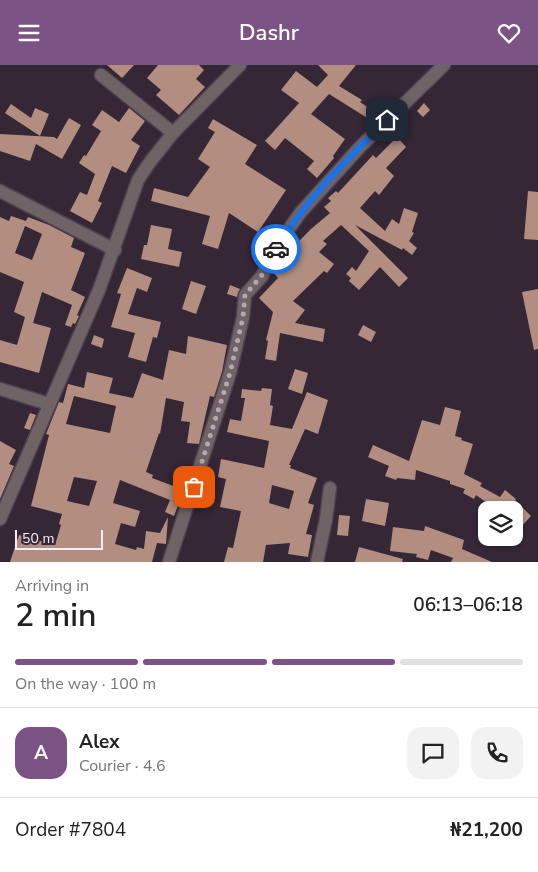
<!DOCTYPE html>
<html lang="en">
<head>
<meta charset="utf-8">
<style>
	:root { --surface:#fff; --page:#f2f2f2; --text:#222; --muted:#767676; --line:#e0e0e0; --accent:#7b5385 }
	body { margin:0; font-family:"Nunito Sans",sans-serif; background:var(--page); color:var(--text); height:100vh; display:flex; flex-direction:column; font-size:19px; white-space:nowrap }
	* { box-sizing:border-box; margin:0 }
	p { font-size:16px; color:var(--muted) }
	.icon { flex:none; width:28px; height:28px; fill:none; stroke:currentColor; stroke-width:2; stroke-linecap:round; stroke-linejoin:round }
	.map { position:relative; height:497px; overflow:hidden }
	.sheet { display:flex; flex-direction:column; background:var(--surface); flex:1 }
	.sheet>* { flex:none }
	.buttons { position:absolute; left:478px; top:436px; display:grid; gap:10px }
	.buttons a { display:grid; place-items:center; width:45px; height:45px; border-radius:10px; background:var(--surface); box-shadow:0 1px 4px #0004; font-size:25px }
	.scale { position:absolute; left:15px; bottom:12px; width:88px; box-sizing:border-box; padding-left:5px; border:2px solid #f7eef8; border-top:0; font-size:14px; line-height:18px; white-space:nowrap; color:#f7eef8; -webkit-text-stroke:4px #352736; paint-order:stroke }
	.pin { position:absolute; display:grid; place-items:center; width:42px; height:42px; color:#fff; margin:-21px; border-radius:10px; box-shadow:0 2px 8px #0006 }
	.courier { position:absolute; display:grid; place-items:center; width:50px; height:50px; margin:-25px; border:4px solid #1a73e8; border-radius:50%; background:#fff; color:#222; box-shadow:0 1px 6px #0007 }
	.overview em { font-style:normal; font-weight:600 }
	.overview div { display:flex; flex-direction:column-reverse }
	.overview { display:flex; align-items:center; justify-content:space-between; height:85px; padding:0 15px }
	h1 { font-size:32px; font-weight:600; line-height:38px }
	.bar { display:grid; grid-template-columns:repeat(4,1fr); gap:8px 5px; align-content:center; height:60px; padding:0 15px }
	.bar i { height:6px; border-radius:4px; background:var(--line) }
	.bar .on { background:var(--accent) }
	.bar p { grid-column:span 4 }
	.line { display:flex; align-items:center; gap:12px; padding:0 15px; border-top:1px solid var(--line) }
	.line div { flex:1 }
	.round { display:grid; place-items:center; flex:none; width:52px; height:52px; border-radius:15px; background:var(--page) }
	header { display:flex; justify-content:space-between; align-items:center; height:65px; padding:0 15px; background:var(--accent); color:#fff; font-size:22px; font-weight:600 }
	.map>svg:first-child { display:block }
</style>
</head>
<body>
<header><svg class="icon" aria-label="menu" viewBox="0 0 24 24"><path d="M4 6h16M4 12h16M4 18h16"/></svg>Dashr<svg class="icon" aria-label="heart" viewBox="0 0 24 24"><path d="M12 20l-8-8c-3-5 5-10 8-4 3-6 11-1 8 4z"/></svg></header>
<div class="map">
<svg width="538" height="497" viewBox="0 0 538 497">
	<rect width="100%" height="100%" fill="#352736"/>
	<g fill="#b28d80" fill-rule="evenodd">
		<path d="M 107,0 L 134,0 L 122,13 Z"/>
		<path d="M 158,0 L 199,0 L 204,5 L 196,14 L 205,22 L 179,50 L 156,30 L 161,25 L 147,13 Z"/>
		<path d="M 318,0 L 356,0 L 339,21 L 362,35 L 360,37 L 375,47 L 369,54 L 329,29 L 311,49 L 345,74 L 333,91 L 334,93 L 317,113 L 307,104 L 314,96 L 285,73 L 275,85 L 265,76 L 299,38 L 281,25 L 296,6 L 317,22 L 328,10 Z"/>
		<path d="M 424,38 L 430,45 L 423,52 L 417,46 Z"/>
		<path d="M 11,39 L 31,53 L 35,43 L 49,49 L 40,71 L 5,48 Z"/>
		<path d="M 129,43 L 145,56 L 131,75 L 140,81 L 126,108 L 112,101 L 98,136 L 102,138 L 92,158 L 70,146 L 80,127 L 87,130 L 95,109 L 79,98 L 84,90 L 86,91 L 101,66 L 92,60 L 102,45 L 119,57 Z"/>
		<path d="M 69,53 L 81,60 L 62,94 L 36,79 L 30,96 L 0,86 L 0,69 L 54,72 L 57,74 Z"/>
		<path d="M 213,54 L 257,80 L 245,99 L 286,125 L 258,167 L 229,148 L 218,184 L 202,179 L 210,151 L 151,136 L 154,123 L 188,132 L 210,102 L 198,94 L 215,67 L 208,63 Z"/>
		<path d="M 397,72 L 406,82 L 386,103 L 394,111 L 379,130 L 375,126 L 360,143 L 385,166 L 392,154 L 399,159 L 404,143 L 418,148 L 412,167 L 414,168 L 409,176 L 417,183 L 412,190 L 403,183 L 402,185 L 355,160 L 408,213 L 399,222 L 380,202 L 359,225 L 349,216 L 351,213 L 346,209 L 352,202 L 356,206 L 369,186 L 341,160 L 323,176 L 327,179 L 319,187 L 334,199 L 327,208 L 324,206 L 293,236 L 305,245 L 295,258 L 325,264 L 323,277 L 280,268 L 276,296 L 265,294 L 268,276 L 266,275 L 273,247 L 259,233 L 278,213 L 273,207 L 279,194 L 284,199 L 299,183 L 296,179 L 311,164 L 330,148 L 324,142 L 331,136 L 328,133 L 336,126 L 338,128 L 373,90 L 376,93 Z"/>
		<path d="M 528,126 L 538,127 L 538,175 L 524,174 Z"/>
		<path d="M 11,151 L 26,156 L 28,152 L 49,160 L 74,173 L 71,182 L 85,188 L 71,225 L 85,232 L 77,250 L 79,251 L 75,259 L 73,258 L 71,262 L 65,260 L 72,240 L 42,227 L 33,258 L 51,263 L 39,308 L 0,297 L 0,275 L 17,280 L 25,252 L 14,247 L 24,217 L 0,207 L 0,152 L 9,156 ZM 25,161 L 42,169 L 32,195 L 15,188 Z"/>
		<path d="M 151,160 L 172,164 L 168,184 L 182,187 L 179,202 L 141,194 L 144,180 L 147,180 Z"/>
		<path d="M 127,203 L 152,213 L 147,227 L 137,223 L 128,249 L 161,257 L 157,273 L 153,272 L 146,297 L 128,292 L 135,268 L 111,262 L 121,229 L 117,228 Z"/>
		<path d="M 191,216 L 206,221 L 196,249 L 182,244 Z"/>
		<path d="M 230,220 L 240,224 L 237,232 L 227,229 Z"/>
		<path d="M 538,224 L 538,284 L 534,285 L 522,227 Z"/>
		<path d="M 363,260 L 376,267 L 371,277 L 358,270 Z"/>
		<path d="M 94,270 L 104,274 L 102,283 L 91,279 Z"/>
		<path d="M 188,271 L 227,280 L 222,307 L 214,332 L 210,331 L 199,379 L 187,378 L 190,357 L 181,356 L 184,337 L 166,333 L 160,369 L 159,368 L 146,407 L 153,410 L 152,413 L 184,425 L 174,451 L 165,447 L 170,435 L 120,415 L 113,438 L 140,446 L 135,462 L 121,458 L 115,479 L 136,485 L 137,482 L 144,484 L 146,466 L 160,468 L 168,452 L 166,479 L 157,478 L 152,497 L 10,497 L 19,470 L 55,480 L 61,460 L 59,459 L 62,449 L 31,441 L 49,370 L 46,369 L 59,337 L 63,338 L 68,319 L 84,323 L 87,307 L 113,313 L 109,328 L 133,333 L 142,308 L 163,315 L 169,285 L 186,289 ZM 74,331 L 116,341 L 110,368 L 66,359 ZM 74,412 L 97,416 L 89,441 L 67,436 Z"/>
		<path d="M 295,304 L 308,308 L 302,329 L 288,324 Z"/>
		<path d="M 262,323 L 272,324 L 270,340 L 273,341 L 270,360 L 292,364 L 307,327 L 328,335 L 318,369 L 305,364 L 289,400 L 291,400 L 290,403 L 317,413 L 308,438 L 314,440 L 306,469 L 312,470 L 308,492 L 288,489 L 290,478 L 266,480 L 263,497 L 224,497 L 228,482 L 233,483 L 241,446 L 220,442 L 226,414 L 218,412 L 221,394 L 264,403 L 269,376 L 227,367 L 230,354 L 241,356 L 245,333 L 241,333 L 242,324 L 261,326 ZM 272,420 L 294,426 L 289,444 L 269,438 Z"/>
		<path d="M 445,342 L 461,346 L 455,371 L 462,373 L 461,375 L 473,379 L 464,409 L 482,418 L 480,421 L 500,432 L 505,425 L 516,434 L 515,435 L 531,451 L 520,463 L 514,457 L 514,445 L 497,445 L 476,430 L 474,434 L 463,428 L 465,424 L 450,419 L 450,416 L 416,405 L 415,415 L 397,413 L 396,415 L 385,411 L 389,401 L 368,392 L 373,380 L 409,396 L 422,355 L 440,360 Z"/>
		<path d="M 30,348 L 36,350 L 30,365 L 24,363 Z"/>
		<path d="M 0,376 L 16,385 L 9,399 L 14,401 L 0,434 Z"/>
		<path d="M 366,434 L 389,438 L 385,461 L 362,456 Z"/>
		<path d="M 339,450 L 350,451 L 348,471 L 337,470 Z"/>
		<path d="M 425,461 L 464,475 L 462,484 L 492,497 L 451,497 L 453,493 L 431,485 L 428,495 L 416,492 L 417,489 L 390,486 L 393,462 L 424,466 Z"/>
		<path d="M 359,482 L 403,494 L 402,497 L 355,497 Z"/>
	</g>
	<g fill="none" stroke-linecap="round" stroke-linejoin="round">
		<defs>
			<g id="minor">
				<path d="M 101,10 L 173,68"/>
				<path d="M 0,126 L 115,185"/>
				<path d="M 0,324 L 49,339"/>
				<path d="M 0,454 L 99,225 L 138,115 L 150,97 L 173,68 L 240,0"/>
				<path d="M 169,497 L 230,308 L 243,252 L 245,230 L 262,211 L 276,182 L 301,147 L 359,83 L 444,0"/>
				<path d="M 317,497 L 326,454 L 330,423"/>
			</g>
		</defs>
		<use href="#minor" stroke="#504351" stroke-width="15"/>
		<use href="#minor" stroke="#6f6366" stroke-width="12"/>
	</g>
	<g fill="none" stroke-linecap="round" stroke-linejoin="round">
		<path stroke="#b3a8b4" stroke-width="5" stroke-dasharray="0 9" d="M 194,422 L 230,308 L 243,252 L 245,230 L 262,210 L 276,184"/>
		<path stroke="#1a73e8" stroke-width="6" d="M 276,184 C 305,136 347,94 387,55"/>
	</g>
</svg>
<div class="buttons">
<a><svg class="icon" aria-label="layers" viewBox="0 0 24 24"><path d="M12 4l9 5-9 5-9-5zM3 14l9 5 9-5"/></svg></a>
</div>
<div class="scale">50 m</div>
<div class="pin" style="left:194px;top:422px;background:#ea580c"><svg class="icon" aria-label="bag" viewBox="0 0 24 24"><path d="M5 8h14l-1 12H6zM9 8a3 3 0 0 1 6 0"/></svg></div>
<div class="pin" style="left:387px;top:55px;background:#1f2937"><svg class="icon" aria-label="home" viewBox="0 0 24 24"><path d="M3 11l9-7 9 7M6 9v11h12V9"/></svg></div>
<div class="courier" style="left:276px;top:184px"><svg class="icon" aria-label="car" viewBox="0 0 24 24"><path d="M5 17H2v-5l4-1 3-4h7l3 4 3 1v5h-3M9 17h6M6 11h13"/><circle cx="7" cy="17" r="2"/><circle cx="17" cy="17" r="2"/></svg></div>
</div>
<section class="sheet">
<div class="overview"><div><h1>2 min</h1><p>Arriving in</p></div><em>06:13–06:18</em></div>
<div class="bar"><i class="on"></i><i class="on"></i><i class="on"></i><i></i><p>On the way · 100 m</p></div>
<div class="line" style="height:90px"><b class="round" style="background:var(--accent);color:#fff">A</b><div><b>Alex</b><p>Courier · 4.6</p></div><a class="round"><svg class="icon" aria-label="chat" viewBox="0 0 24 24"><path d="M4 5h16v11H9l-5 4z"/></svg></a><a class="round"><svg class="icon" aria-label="phone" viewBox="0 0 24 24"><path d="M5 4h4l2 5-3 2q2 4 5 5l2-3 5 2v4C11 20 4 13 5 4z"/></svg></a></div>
<div class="line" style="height:65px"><div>Order #7804</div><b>₦21,200</b></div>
</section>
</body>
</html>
